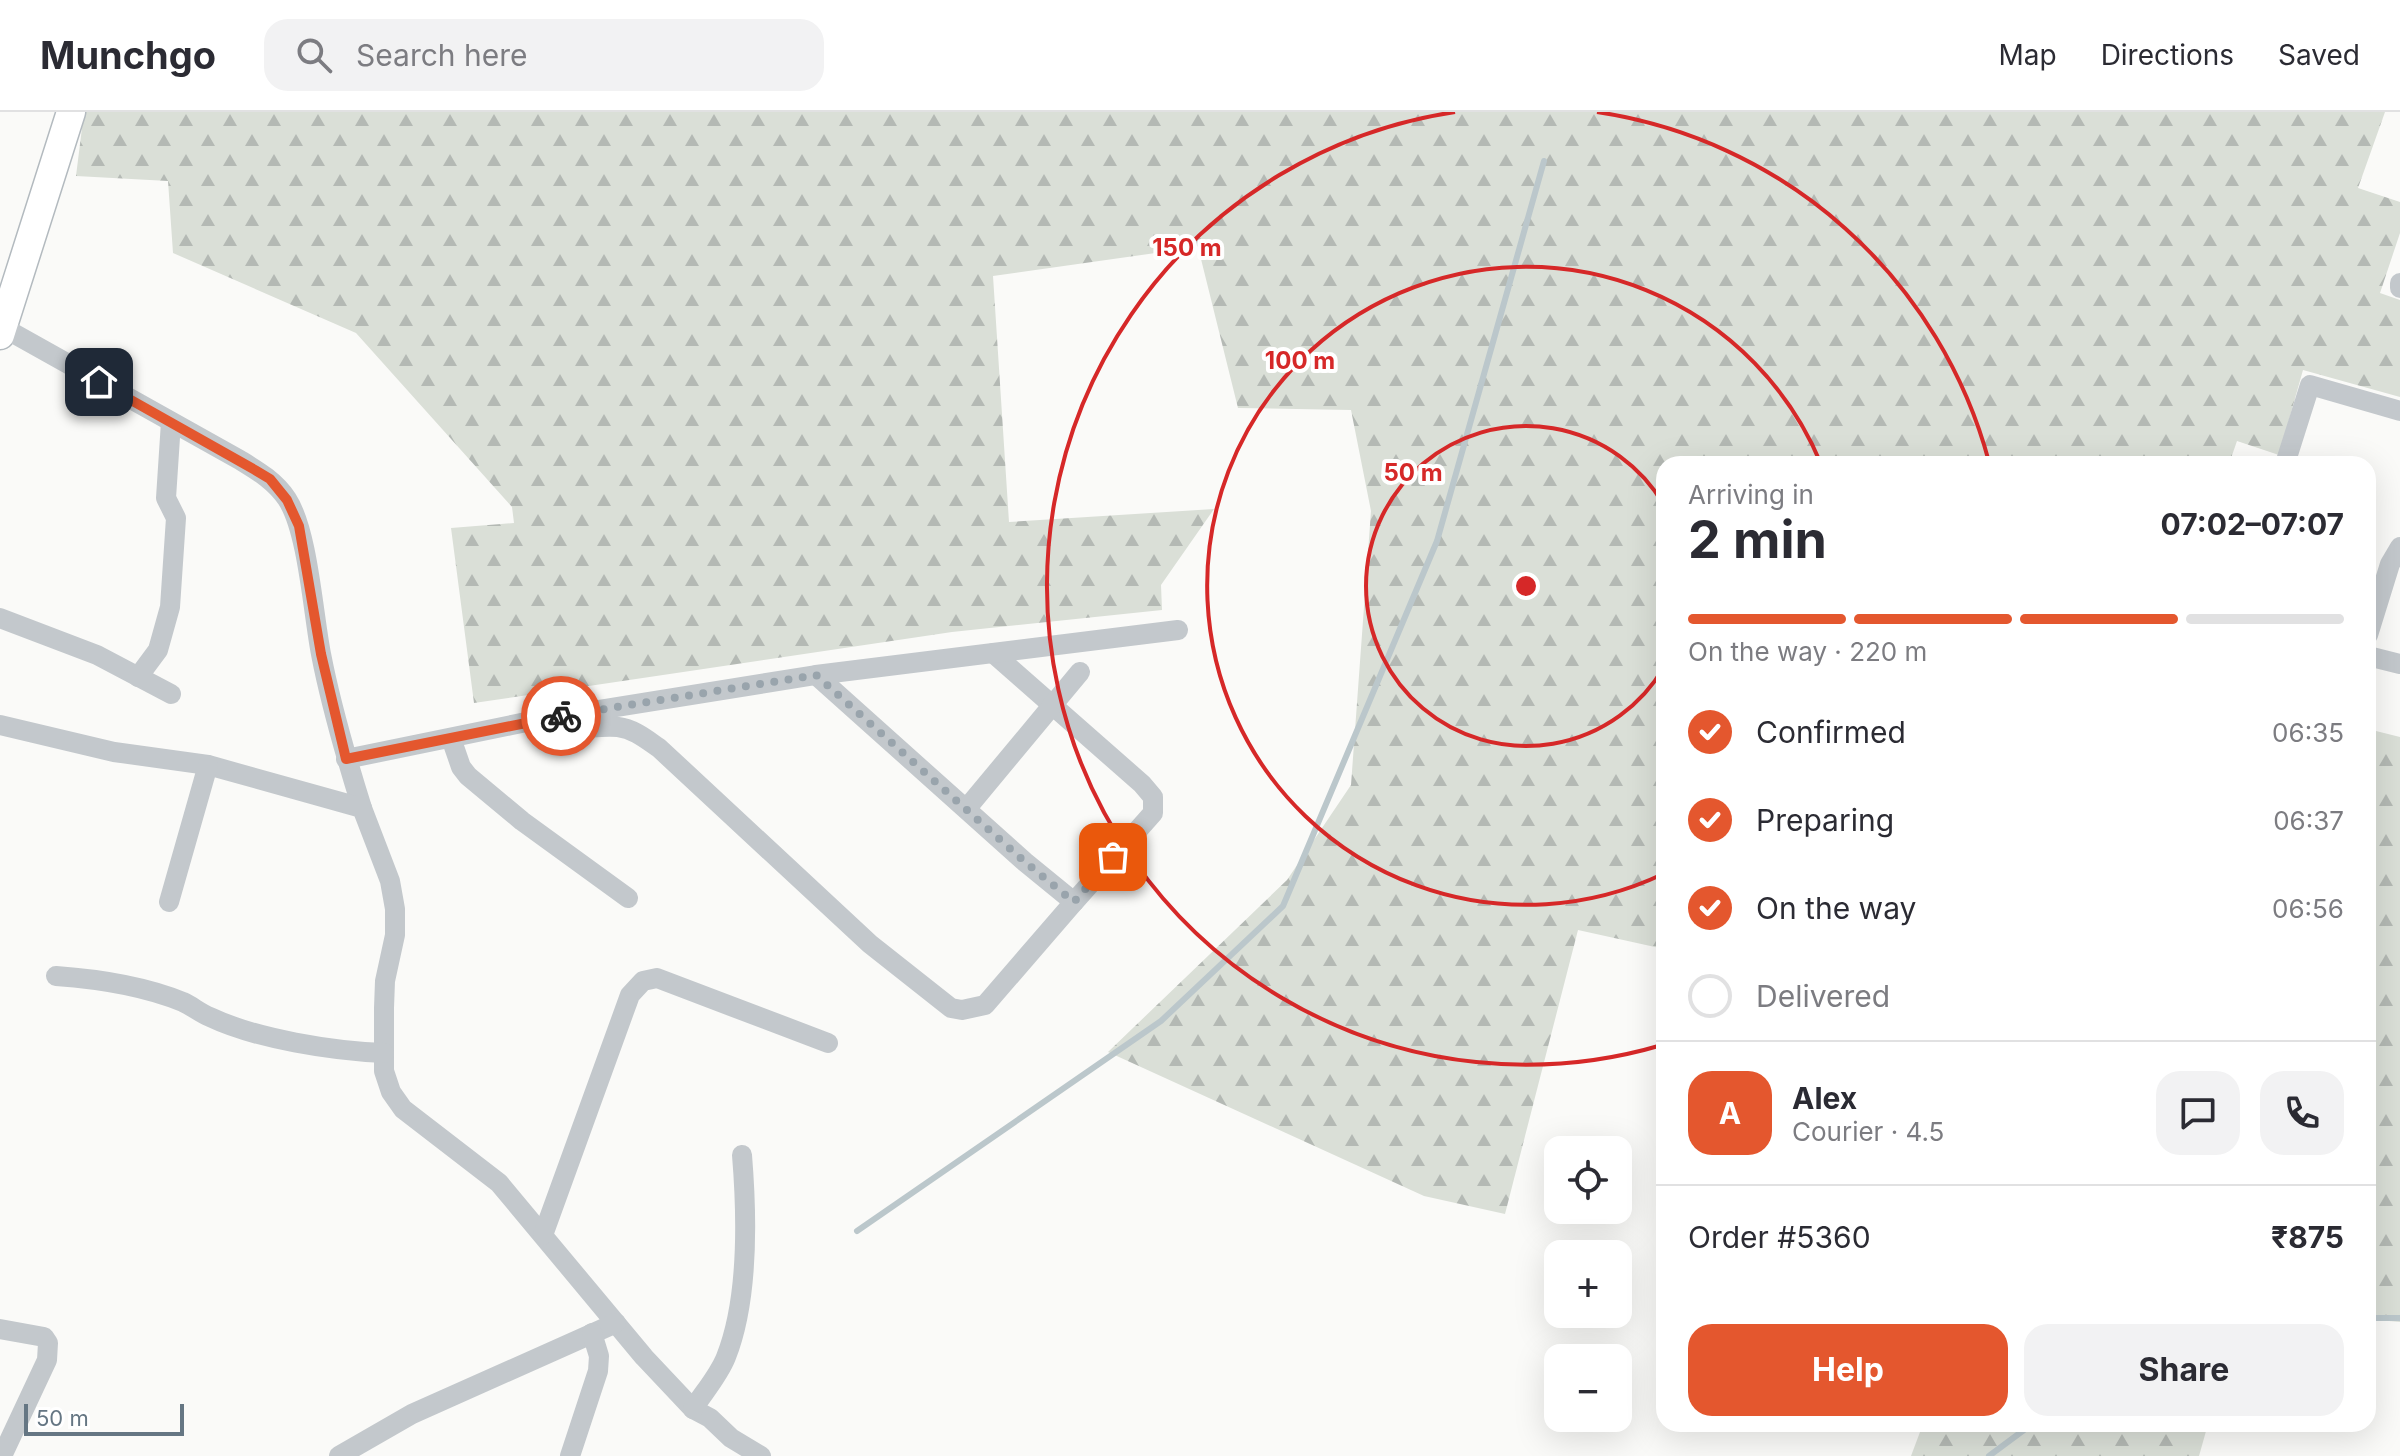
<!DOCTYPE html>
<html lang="en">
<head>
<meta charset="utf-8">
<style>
	:root { --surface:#fff; --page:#f2f2f3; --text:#2b2b33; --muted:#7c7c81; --line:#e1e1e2; --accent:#e4572e }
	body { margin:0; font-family:Inter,sans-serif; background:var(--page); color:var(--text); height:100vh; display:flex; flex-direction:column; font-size:30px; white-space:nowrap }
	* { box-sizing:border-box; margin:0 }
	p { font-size:26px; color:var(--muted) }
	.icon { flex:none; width:44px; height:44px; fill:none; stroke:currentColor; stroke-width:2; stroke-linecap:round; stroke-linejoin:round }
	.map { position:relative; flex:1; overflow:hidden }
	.side { position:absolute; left:1656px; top:344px; width:720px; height:976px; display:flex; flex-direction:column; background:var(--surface); border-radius:24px; box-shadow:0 8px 32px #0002 }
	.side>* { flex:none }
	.fabs { position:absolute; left:1544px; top:1024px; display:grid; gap:16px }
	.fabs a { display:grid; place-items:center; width:88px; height:88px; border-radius:16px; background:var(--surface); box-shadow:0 8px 32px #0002; font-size:40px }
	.scale { position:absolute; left:24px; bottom:20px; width:160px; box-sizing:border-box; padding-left:8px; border:4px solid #657683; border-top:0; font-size:22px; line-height:28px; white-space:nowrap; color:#657683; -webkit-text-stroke:6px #fff; paint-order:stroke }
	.pin { position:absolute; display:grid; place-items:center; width:68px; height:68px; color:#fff; margin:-34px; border-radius:16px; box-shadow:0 4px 12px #0006 }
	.courier { position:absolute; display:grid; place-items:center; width:80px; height:80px; margin:-40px; border:6px solid #e4572e; border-radius:50%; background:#fff; color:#222; box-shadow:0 2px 10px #0007 }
	.head em { font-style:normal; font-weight:700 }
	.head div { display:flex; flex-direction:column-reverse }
	.head { display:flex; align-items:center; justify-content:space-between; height:136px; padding:0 32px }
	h1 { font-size:52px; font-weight:700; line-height:60px }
	.bar { display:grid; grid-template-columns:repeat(4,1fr); gap:12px 8px; align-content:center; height:96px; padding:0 32px }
	.bar i { height:10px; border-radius:6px; background:var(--line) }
	.bar .active { background:var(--accent) }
	.bar p { grid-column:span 4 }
	.line { display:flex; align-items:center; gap:20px; padding:0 32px; border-top:2px solid var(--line) }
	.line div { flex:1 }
	.round { display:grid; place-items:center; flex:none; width:84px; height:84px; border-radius:24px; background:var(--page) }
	ol { padding:0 32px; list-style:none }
	li { display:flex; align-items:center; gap:24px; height:88px }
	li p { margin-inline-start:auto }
	li .icon { padding:8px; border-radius:50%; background:var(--accent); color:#fff; stroke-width:4 }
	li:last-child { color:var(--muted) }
	li i { width:44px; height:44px; border:4px solid var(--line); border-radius:50% }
	.cta { display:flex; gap:16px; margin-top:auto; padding:16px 32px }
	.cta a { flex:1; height:92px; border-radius:24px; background:var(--accent); color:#fff; font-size:32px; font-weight:700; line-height:92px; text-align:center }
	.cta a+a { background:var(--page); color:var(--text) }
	header { display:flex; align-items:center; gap:48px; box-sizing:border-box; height:112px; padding:0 40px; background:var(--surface); border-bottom:2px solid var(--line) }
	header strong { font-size:38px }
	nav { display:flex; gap:44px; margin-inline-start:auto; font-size:28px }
	.search { width:560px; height:72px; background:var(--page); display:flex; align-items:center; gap:20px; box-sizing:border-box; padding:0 28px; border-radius:24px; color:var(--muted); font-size:30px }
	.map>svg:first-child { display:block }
</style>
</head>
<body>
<header>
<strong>Munchgo</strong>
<div class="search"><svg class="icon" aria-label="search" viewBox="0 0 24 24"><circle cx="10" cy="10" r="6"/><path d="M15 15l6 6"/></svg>Search here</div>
<nav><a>Map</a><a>Directions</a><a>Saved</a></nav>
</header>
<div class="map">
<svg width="2400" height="1344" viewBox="0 0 2400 1344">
	<defs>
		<pattern id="forest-firs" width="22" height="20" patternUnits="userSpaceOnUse" patternTransform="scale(2)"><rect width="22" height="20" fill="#dadfd7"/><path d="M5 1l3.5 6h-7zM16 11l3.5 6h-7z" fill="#b4b9b4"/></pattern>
	</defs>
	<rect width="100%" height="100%" fill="#fafaf8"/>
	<g fill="url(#forest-firs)">
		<path d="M 84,0 L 2385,0 L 2358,76 L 2400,90 L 2400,121 L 2380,181 L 2400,188 L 2400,285 L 2303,258 L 2279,343 L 2237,329 L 2229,352 L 1664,352 L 1664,837 L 1578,818 L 1505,1102 L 1424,1084 L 1108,940 L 1287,768 L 1351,673 L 1371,399 L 1351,298 L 1238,296 L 1198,135 L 993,164 L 1009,410 L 1214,397 L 1161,473 L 1162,498 L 952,520 L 474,591 L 451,416 L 514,411 L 512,395 L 356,221 L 173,141 L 168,69 L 76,64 Z"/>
		<path d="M 2368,617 L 2400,625 L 2400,1210 L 2368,1207 Z"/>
		<path d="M 1923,1312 L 2208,1312 L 2199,1344 L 1911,1344 Z"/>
	</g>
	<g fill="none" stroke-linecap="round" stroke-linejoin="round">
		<g stroke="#bbc7cb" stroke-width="6">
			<path d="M 857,1119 L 1161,909 L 1283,794 L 1437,429 L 1544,49"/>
			<path d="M 2368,1206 L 2400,1206"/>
			<path d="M 1989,1344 L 2032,1312"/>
		</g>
		<defs>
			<path id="secondary" d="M 0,223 L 71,0"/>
		</defs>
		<use href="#secondary" stroke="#b3babf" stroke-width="31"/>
		<g stroke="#c3c8cc" stroke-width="20">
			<path d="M 2400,171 L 2400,176"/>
			<path d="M 4,216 L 240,348 C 258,359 275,369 287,387 C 308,419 313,501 321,542 C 331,594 346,645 362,696"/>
			<path d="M 2285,352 L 2310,273 L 2400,299"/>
			<path d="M 0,506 L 97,543 L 171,582"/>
			<path d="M 2368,523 L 2390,452 L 2400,435"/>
			<path d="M 2368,544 L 2400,552"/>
			<path d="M 816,563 L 1025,750 L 1074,790 L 1153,701 L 1153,685 L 1142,672 L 993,541"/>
			<path d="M 138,565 L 158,538 L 170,495 L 176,406 L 166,386 L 171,310"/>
			<path d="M 0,613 L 114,640 L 208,653 L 362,696 L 390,769 L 395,797 L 395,823 L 385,869 L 384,896 L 384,959 L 391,980 L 403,997 L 499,1071 L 644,1245 L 693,1297 L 710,1306 L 731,1326 L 761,1344"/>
			<path d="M 551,613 C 572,620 596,613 618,615 C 634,617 646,627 659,636 L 870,832 L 951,896 L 962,898 L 985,893 L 1074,790"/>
			<path d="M 451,626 L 461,655 L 468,664 L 522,709 L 628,786"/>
			<path d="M 346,647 L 536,608 L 816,563 L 1178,518"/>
			<path d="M 967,696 L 1080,560"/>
			<path d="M 169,790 L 208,653"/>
			<path d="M 56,864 C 98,867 144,874 183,890 C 192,894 200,901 210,905 C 256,927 333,939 384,941"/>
			<path d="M 543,1123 L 630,883 L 643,869 L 657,866 L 828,931"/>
			<path d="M 0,1217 L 44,1225 L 48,1231 L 47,1248 L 2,1344"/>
			<path d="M 693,1297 C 704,1280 719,1263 726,1245 C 749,1187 747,1104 742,1043"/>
			<path d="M 339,1344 L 412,1302 L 616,1211"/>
			<path d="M 570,1344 L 598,1259 L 599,1244 L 592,1221"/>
		</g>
		<use href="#secondary" stroke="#fff" stroke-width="28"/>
	</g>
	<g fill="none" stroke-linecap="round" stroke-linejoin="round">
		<path stroke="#99a4ac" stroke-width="8" stroke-dasharray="0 14.4" d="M 561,604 L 816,563 L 1025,750 L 1074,790 L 1113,745"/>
		<path stroke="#e4572e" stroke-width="10" d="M 99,270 L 255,358 L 270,367 L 287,388 L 299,414 L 321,542 L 346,647 L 561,604"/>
	</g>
	<g fill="none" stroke="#d62828" stroke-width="4">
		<path d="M1664 555A160 160 0 1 1 1664 393"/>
		<path d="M1663 762A319 319 0 1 1 1821 352"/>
		<path d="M1662 933A479 479 0 1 1 1455 0M1597 0A479 479 0 0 1 1989 350"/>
	</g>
	<circle cx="1526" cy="474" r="12" fill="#d62828" stroke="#fff" stroke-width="4"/>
	<g font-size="24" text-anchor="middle" font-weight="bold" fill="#d62828" stroke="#fff" stroke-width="8" stroke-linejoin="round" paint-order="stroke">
		<text x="1187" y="144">150 m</text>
		<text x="1300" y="257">100 m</text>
		<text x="1413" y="369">50 m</text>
	</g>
</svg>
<div class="fabs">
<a><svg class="icon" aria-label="locate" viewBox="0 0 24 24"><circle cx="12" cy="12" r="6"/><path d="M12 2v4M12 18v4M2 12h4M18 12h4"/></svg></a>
<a>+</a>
<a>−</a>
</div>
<div class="scale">50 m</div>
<div class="pin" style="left:1113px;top:745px;background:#ea580c"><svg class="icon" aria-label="bag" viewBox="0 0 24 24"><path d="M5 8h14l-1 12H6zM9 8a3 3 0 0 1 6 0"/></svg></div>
<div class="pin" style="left:99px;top:270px;background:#1f2937"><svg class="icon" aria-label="home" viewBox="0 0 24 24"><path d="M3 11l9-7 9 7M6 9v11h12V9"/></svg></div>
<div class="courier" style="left:561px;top:604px"><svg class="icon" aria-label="bike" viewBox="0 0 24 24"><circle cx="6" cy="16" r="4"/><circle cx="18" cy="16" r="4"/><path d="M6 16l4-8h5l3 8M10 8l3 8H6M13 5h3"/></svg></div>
<section class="side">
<div class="head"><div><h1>2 min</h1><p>Arriving in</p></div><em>07:02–07:07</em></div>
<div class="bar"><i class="active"></i><i class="active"></i><i class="active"></i><i></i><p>On the way · 220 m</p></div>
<ol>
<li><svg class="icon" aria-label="check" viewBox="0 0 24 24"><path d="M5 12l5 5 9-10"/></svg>Confirmed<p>06:35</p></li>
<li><svg class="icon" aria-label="check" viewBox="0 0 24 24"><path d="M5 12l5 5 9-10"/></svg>Preparing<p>06:37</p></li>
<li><svg class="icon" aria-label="check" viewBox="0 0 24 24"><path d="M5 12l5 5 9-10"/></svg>On the way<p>06:56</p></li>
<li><i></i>Delivered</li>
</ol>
<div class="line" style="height:144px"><b class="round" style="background:var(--accent);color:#fff">A</b><div><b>Alex</b><p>Courier · 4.5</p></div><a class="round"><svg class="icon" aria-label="chat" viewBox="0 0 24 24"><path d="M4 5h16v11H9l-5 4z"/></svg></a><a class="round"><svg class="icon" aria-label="phone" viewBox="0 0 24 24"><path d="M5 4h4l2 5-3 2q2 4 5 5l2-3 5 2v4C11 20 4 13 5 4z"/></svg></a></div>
<div class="line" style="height:104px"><div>Order #5360</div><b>₹875</b></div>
<div class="cta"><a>Help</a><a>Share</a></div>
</section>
</div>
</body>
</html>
